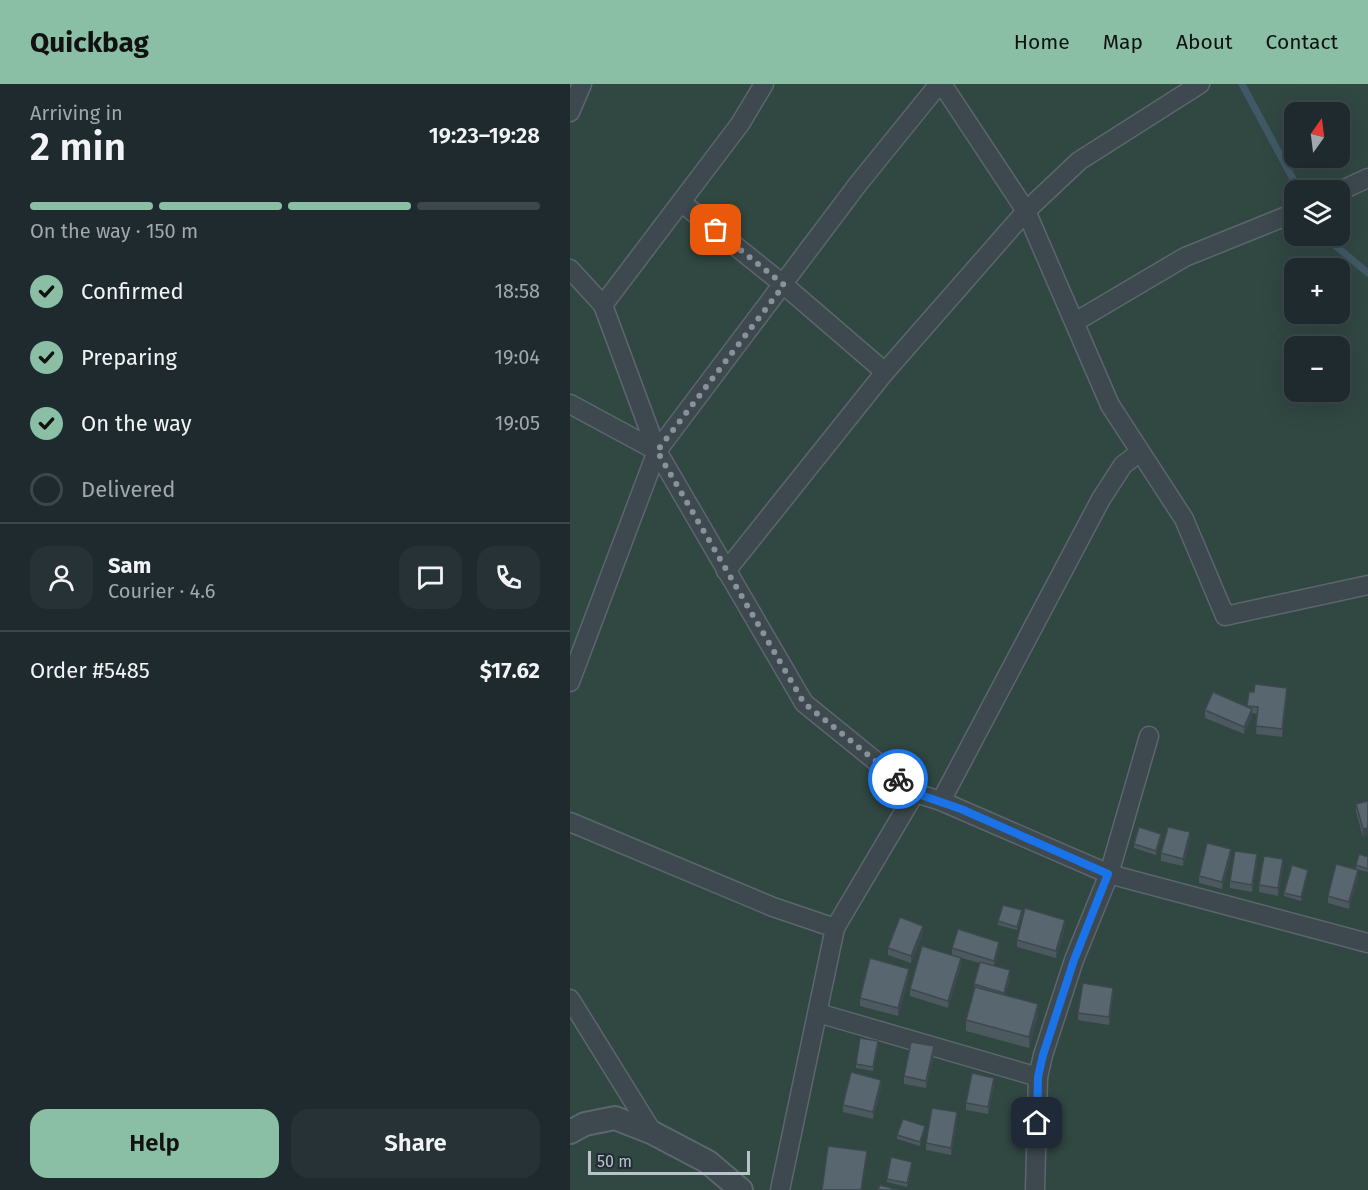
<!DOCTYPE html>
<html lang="en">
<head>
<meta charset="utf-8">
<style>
	:root { --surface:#1f2a2f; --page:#273237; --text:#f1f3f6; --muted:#a1a7aa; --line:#3c464b; --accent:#8abfa5 }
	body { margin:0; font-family:"Fira Sans",sans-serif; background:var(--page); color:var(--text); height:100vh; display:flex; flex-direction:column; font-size:22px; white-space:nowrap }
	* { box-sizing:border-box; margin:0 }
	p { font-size:20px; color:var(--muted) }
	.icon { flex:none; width:33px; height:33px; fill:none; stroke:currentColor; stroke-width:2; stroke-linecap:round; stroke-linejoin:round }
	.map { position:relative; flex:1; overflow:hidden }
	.sheet { display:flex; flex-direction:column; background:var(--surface); width:570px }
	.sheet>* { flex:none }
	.needle { width:39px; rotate:14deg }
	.buttons { position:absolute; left:714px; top:18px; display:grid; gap:12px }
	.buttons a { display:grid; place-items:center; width:66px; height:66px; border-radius:12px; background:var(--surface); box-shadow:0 6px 24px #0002,0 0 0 2px var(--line); font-size:30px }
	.scale { position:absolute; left:18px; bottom:15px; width:162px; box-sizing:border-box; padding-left:6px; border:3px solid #bac3ca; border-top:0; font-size:16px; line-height:21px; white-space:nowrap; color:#bac3ca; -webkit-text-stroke:4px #222e35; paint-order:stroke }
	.pin { position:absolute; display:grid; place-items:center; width:51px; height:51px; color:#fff; margin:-26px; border-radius:12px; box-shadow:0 3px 9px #0006 }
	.courier { position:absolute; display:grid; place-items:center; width:60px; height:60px; margin:-30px; border:4px solid #1a73e8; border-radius:50%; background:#fff; color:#222; box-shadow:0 2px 8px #0007 }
	.overview em { font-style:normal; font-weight:600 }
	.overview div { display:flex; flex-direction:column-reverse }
	.overview { display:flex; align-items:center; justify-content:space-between; height:102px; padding:0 30px }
	h1 { font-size:39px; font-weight:600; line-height:45px }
	.bar { display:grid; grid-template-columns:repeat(4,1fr); gap:9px 6px; align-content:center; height:72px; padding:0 30px }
	.bar i { height:8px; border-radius:4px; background:var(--line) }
	.bar .selected { background:var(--accent) }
	.bar p { grid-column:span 4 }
	.line { display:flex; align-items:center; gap:15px; padding:0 30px; border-top:2px solid var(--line) }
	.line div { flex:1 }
	.round { display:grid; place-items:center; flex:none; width:63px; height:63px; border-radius:18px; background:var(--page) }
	ol { padding:0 30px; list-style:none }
	li { display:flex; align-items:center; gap:18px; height:66px }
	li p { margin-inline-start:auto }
	li .icon { padding:6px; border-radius:50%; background:var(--accent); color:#111; stroke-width:4 }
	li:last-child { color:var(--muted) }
	li i { width:33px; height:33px; border:3px solid var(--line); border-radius:50% }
	.action { display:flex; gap:12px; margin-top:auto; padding:12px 30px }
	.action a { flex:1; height:69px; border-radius:18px; background:var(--accent); color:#111; font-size:24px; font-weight:600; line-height:69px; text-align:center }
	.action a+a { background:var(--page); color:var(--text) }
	header { display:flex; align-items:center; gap:36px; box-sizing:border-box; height:84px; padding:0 30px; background:var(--accent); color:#111 }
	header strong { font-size:28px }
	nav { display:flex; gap:33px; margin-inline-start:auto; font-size:21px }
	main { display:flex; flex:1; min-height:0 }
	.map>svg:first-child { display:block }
</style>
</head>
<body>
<header>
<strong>Quickbag</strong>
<nav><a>Home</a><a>Map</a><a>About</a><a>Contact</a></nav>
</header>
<main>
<section class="sheet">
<div class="overview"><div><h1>2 min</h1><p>Arriving in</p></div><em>19:23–19:28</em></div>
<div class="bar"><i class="selected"></i><i class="selected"></i><i class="selected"></i><i></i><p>On the way · 150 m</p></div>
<ol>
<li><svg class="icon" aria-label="check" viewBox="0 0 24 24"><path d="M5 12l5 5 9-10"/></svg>Confirmed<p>18:58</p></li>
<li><svg class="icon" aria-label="check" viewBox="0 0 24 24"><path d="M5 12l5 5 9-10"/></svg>Preparing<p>19:04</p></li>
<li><svg class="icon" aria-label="check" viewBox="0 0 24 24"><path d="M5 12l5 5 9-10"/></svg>On the way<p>19:05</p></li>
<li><i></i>Delivered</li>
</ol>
<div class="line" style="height:108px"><a class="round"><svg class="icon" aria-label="person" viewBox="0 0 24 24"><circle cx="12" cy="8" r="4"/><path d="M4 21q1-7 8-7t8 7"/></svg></a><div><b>Sam</b><p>Courier · 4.6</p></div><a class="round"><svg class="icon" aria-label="chat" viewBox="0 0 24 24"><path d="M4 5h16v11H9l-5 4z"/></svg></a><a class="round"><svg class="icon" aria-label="phone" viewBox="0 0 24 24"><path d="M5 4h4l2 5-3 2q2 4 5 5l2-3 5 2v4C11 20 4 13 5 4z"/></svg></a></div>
<div class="line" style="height:78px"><div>Order #5485</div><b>$17.62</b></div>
<div class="action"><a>Help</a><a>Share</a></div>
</section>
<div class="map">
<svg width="798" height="1106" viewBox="0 0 798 1106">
	<rect width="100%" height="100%" fill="#29383f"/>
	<path fill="#314742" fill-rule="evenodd" d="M 0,0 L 798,0 L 798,1106 L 0,1106 ZM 724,28 L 770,28 L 770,74 L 724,74 ZM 724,106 L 770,106 L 770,152 L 724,152 ZM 724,184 L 770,184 L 770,230 L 724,230 ZM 724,262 L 770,262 L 770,308 L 724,308 Z"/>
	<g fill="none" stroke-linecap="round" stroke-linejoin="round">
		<g stroke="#415966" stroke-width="7">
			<path d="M 672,0 L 729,106"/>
			<path d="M 757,152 L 761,158 L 798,189"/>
		</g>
		<defs>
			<g id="minor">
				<path d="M 372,0 L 456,127 L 540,321 L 614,435 L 655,532 L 798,501"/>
				<path d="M 0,28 L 12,0"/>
				<path d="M 770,107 L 798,94"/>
				<path d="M 112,119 L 214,201 L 315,288"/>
				<path d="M 0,185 L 33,221 L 87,367 L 234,619 L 345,709 L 371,717 L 539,790 L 798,859"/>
				<path d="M 33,221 L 170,40 L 194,0"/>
				<path d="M 505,238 L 615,173 L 724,129"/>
				<path d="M 0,320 L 87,367"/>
				<path d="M 156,487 L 315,288 L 456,127 L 509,77 L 630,0"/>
				<path d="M 0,598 L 87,367 L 288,100 L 369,0"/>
				<path d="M 371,717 L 531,415 L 553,381 L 570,368"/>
				<path d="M 0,738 L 203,823 L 265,844 L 210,1106"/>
				<path d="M 265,844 L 345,709"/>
				<path d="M 0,915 L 83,1049"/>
				<path d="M 248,929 L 468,993"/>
				<path d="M 465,1106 L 468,993 L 473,971 L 504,876 L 539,790 L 579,652"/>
			</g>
			<path id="tertiary" d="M 0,1048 L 15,1040 L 45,1034 L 83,1049 L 138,1078 L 171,1106"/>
		</defs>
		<use href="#minor" stroke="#5b666d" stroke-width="21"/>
		<use href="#tertiary" stroke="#5b666d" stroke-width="26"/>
		<use href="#minor" stroke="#3d494f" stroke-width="18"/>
		<use href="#tertiary" stroke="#3d494f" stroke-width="22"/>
	</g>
	<g fill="#4c595f">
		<path d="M 679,608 L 717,611 L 712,653 L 686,650 L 687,630 L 682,629 L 682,632 L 674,650 L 635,634 L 635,626 L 677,623 Z"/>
		<path d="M 798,717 L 798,751 L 793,753 L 786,728 L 786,720 Z"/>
		<path d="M 591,754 L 586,771 L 564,764 L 564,760 Z"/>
		<path d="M 620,756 L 613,782 L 591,777 L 591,769 Z"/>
		<path d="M 661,772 L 652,805 L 629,799 L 629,792 Z"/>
		<path d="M 798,773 L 798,788 L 786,785 L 786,781 Z"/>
		<path d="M 687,778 L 682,808 L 660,804 L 660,797 Z"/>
		<path d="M 713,782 L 708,812 L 689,808 L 689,801 Z"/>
		<path d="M 738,789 L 731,817 L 714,812 L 714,809 Z"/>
		<path d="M 788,793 L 779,825 L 758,819 L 758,812 Z"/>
		<path d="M 452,830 L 447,846 L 428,841 L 428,837 Z"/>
		<path d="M 495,843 L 486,874 L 447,863 L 447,856 Z"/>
		<path d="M 353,849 L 341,879 L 318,871 L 318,864 Z"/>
		<path d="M 382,864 L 429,865 L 424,882 L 440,894 L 435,911 L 468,930 L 459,964 L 396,947 L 396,936 L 404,907 L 404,900 L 410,879 L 391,874 L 391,881 L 378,924 L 340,912 L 340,905 L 382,871 Z"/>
		<path d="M 339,892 L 328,932 L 290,922 L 290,914 Z"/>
		<path d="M 543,911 L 539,941 L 508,936 L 508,929 Z"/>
		<path d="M 308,961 L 303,987 L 286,984 L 286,980 Z"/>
		<path d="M 364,970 L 356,1004 L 334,1000 L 334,992 Z"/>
		<path d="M 424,1001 L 418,1030 L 396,1026 L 396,1019 Z"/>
		<path d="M 311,1003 L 303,1035 L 273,1028 L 273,1021 Z"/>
		<path d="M 387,1036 L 381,1071 L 356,1066 L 356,1059 Z"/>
		<path d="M 355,1045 L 350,1062 L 327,1055 L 327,1051 Z"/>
		<path d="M 342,1082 L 337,1103 L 317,1098 L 317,1095 Z"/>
	</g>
	<g fill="#3e484e">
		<path d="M 717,604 L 717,611 L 712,653 L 712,645 Z"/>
		<path d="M 682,625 L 682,632 L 674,650 L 674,643 Z"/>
		<path d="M 798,744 L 798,751 L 793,753 L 793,745 Z"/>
		<path d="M 620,748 L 620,756 L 613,782 L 613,775 Z"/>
		<path d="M 591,750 L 591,754 L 586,771 L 586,767 Z"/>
		<path d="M 661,765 L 661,772 L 652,805 L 652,798 Z"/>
		<path d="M 687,770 L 687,778 L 682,808 L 682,801 Z"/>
		<path d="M 713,775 L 713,782 L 708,812 L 708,804 Z"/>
		<path d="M 738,786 L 738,789 L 731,817 L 731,813 Z"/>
		<path d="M 788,786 L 788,793 L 779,825 L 779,818 Z"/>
		<path d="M 495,836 L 495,843 L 486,874 L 486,867 Z"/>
		<path d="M 353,842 L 353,849 L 341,879 L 341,872 Z"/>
		<path d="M 429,858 L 429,865 L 424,884 L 424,877 Z"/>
		<path d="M 391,874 L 391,881 L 378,924 L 378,917 Z"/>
		<path d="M 339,885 L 339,892 L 328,932 L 328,924 Z"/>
		<path d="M 440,886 L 440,894 L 434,916 L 434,909 Z"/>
		<path d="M 543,904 L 543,911 L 539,941 L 539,933 Z"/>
		<path d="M 468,920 L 468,930 L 459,964 L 459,953 Z"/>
		<path d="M 364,962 L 364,970 L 356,1004 L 356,997 Z"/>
		<path d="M 424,994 L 424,1001 L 418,1030 L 418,1023 Z"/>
		<path d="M 311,996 L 311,1003 L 303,1035 L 303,1028 Z"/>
		<path d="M 387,1028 L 387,1036 L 381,1071 L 381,1064 Z"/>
		<path d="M 355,1042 L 355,1045 L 350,1062 L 350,1058 Z"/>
		<path d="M 297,1067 L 297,1075 L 292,1106 L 291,1106 Z"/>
	</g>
	<g fill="#58676f" stroke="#3e484e" stroke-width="1.5">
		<path d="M 685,600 L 717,604 L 712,645 L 686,642 L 688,623 L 677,622 L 679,608 L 684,608 Z"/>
		<path d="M 643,608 L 682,625 L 674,643 L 635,626 Z"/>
		<path d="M 798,717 L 798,744 L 793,745 L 786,720 Z"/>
		<path d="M 569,743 L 591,750 L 586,767 L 564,760 Z"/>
		<path d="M 598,743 L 620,748 L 613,775 L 591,769 Z"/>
		<path d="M 637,759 L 661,765 L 652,798 L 629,792 Z"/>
		<path d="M 665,767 L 687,770 L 682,801 L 660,797 Z"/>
		<path d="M 789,770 L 798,773 L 798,785 L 786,781 Z"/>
		<path d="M 694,772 L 713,775 L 708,804 L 689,801 Z"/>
		<path d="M 766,780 L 788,786 L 779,818 L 758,812 Z"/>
		<path d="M 722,781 L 738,786 L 731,813 L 714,809 Z"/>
		<path d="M 433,821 L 452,826 L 447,843 L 428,837 Z"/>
		<path d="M 455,824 L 495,836 L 486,867 L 447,856 Z"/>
		<path d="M 330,833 L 353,842 L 341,872 L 318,864 Z"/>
		<path d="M 388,845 L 429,858 L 424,877 L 382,864 Z"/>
		<path d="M 352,862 L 391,874 L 378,917 L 340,905 Z"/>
		<path d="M 300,874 L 339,885 L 328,924 L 290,914 Z"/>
		<path d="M 410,878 L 440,886 L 434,909 L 404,900 Z"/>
		<path d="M 513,899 L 543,904 L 539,933 L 508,929 Z"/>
		<path d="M 405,903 L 468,920 L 459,953 L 396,936 Z"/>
		<path d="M 290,954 L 308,957 L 303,983 L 286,980 Z"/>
		<path d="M 341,958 L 364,962 L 356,997 L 334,992 Z"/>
		<path d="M 281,988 L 311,996 L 303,1028 L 273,1021 Z"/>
		<path d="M 402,989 L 424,994 L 418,1023 L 396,1019 Z"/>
		<path d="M 362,1024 L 387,1028 L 381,1064 L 356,1059 Z"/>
		<path d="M 333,1035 L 355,1042 L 350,1058 L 327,1051 Z"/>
		<path d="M 258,1062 L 297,1067 L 291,1106 L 252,1106 Z"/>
		<path d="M 321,1073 L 342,1078 L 337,1099 L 317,1095 Z"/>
		<path d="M 310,1101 L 328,1106 L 308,1106 Z"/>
	</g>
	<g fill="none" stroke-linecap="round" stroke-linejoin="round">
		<path stroke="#879299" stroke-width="6" stroke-dasharray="0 10.8" d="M 146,146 L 214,201 L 87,367 L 234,619 L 328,695"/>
		<path stroke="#1a73e8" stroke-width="8" d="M 328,695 L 345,709 L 391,725 L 538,790 L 504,876 L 473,971 L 468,993 L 467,1039"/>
	</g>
</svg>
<div class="buttons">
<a><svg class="needle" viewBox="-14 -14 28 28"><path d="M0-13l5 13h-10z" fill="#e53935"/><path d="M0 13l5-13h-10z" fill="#a1a7aa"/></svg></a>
<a><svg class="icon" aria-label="layers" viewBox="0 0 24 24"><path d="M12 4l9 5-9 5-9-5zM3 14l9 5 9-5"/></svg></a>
<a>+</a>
<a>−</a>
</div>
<div class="scale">50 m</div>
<div class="pin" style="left:146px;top:146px;background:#ea580c"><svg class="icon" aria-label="bag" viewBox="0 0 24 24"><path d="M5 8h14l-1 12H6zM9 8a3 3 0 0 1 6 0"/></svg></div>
<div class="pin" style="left:467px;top:1039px;background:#1f2937"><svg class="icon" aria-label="home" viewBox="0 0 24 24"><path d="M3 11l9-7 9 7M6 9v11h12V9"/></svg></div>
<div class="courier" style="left:328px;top:695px"><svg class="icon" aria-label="bike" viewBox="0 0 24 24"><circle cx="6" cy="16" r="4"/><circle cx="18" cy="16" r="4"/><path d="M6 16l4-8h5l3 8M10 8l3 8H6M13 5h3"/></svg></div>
</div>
</main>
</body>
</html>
